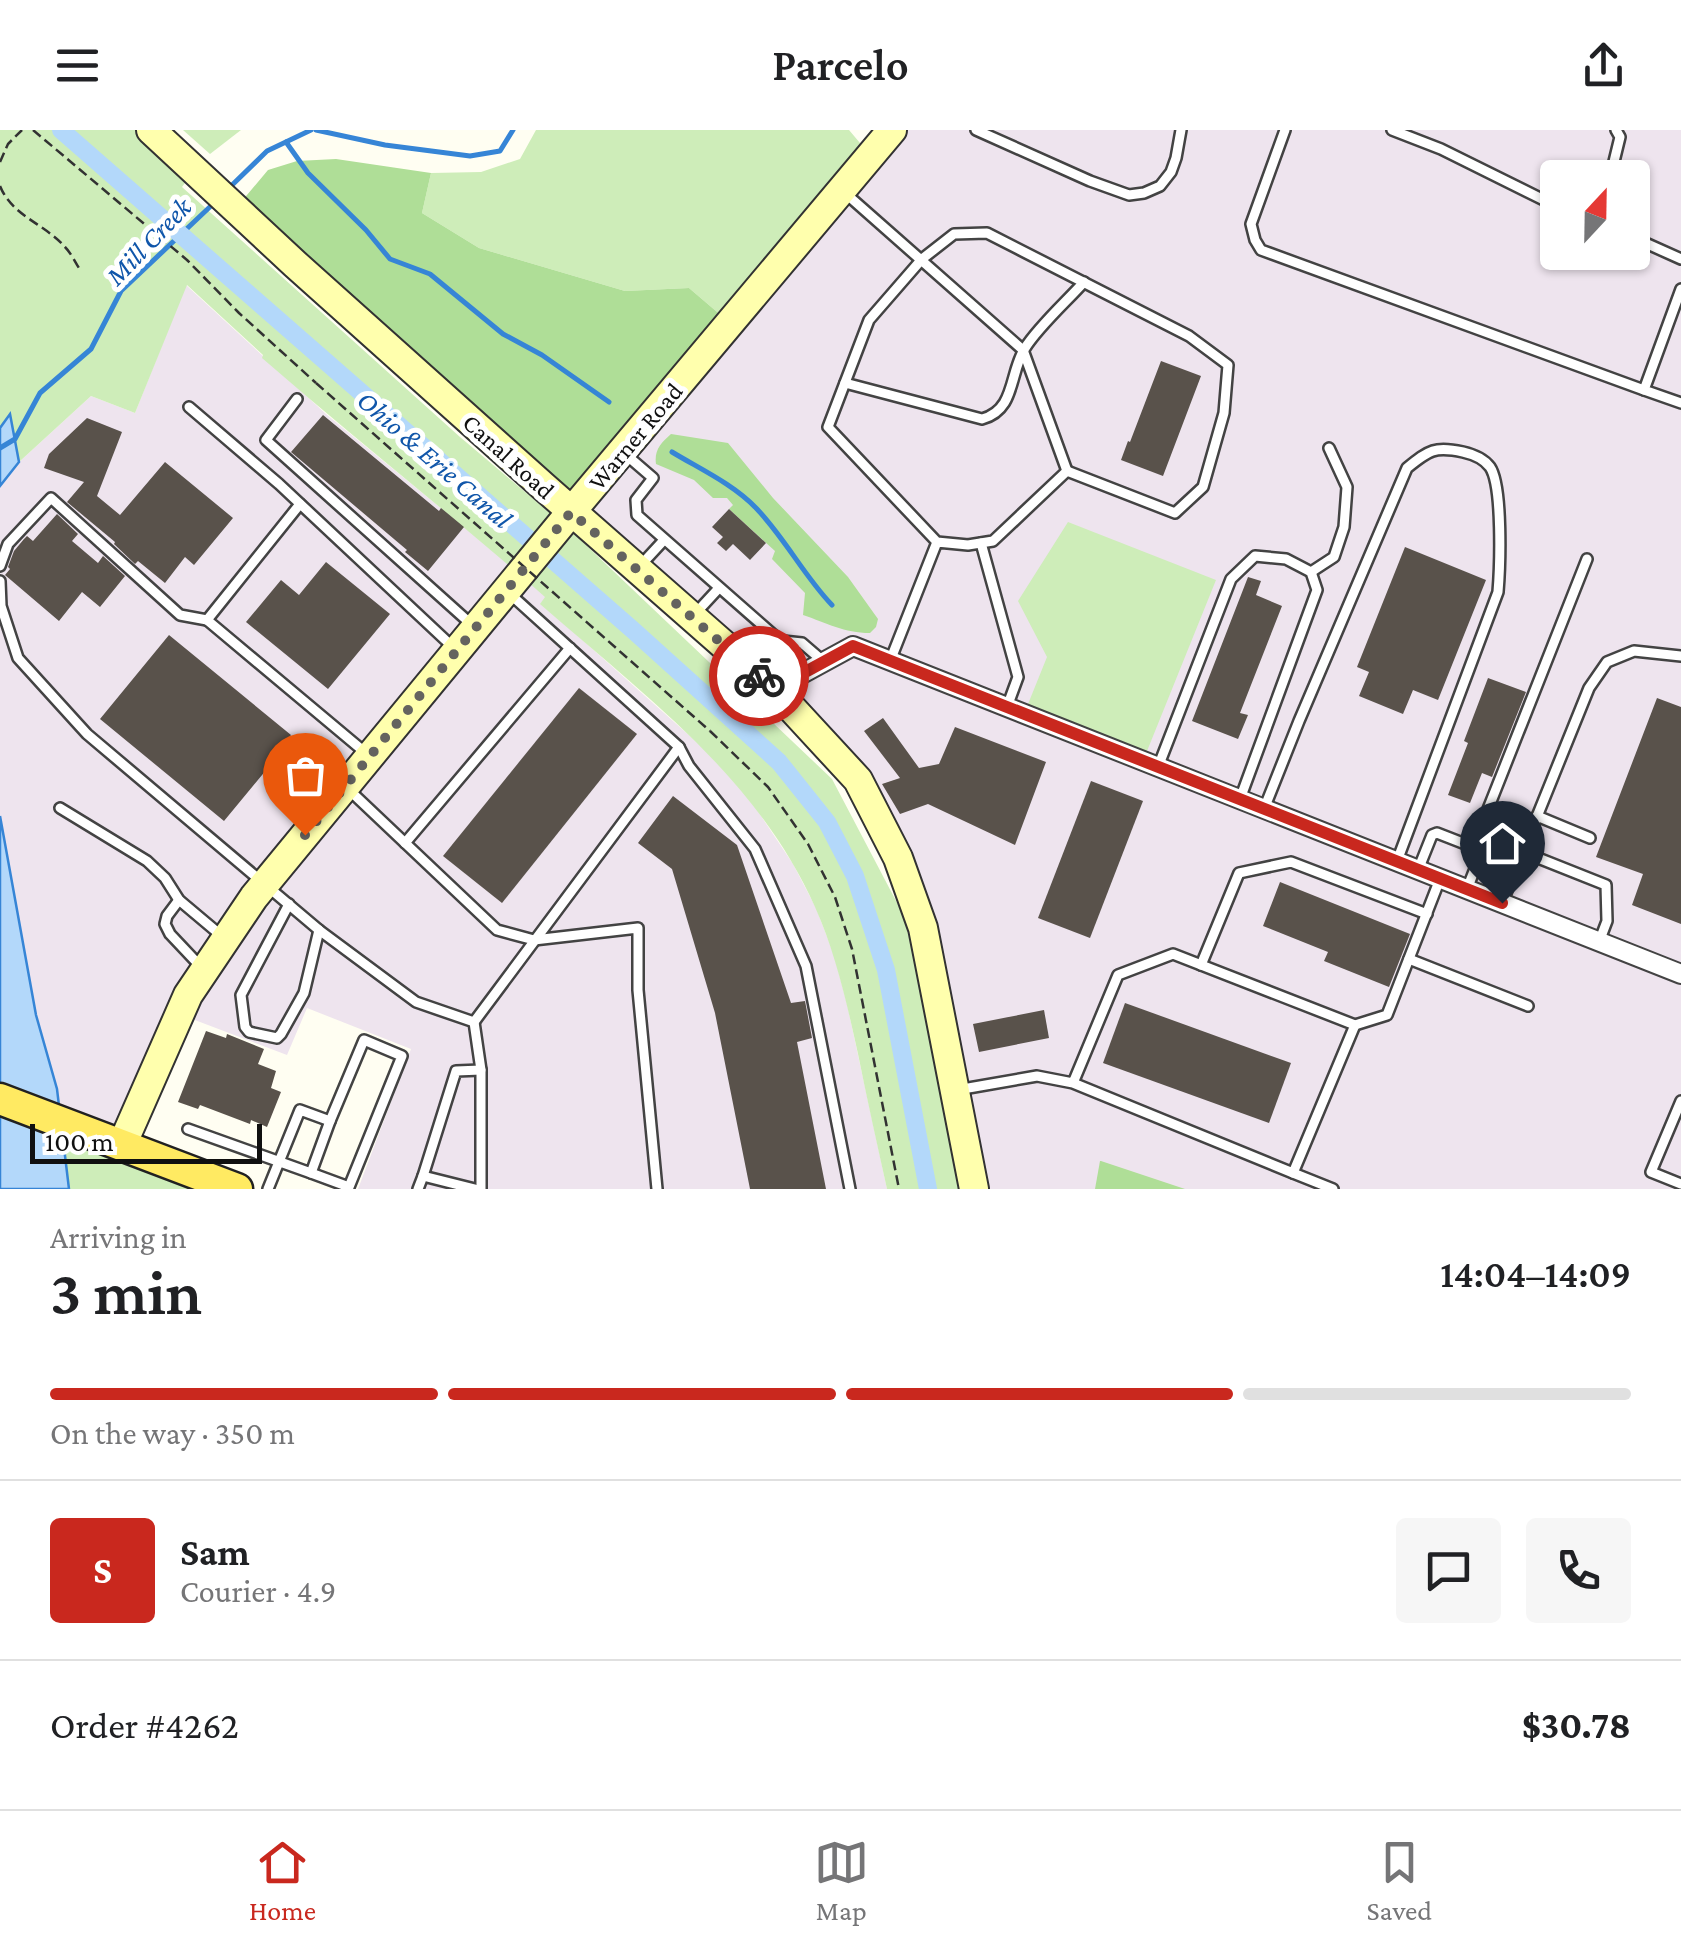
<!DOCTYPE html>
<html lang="en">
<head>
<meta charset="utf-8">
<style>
	:root { --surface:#fff; --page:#f6f6f6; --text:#202124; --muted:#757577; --line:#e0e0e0; --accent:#c9281e }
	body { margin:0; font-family:"Crimson Pro",serif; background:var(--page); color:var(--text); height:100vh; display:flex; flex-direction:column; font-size:38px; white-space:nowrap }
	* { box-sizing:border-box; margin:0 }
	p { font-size:32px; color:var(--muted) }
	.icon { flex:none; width:55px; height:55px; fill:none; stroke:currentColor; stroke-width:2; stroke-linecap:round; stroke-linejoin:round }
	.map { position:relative; height:1059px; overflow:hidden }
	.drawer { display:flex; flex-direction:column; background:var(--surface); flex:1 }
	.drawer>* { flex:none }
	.needle { width:65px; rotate:22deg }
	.controls { position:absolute; left:1540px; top:30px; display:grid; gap:20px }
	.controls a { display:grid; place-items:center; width:110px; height:110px; border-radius:10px; background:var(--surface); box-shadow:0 2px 8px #0004; font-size:50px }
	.scale { position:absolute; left:30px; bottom:25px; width:232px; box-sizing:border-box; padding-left:10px; border:5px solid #101010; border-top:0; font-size:28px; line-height:35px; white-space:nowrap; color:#101010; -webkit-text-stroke:8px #fff; paint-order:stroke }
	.pin { position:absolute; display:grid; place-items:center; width:85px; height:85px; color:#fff; margin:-102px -42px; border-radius:50% 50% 50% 0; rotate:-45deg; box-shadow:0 0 10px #0007 }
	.pin .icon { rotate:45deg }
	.courier { position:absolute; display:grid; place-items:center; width:100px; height:100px; margin:-50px; border:8px solid #c9281e; border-radius:50%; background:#fff; color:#222; box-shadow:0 2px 12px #0007 }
	.headline em { font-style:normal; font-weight:600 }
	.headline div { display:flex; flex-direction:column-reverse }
	.headline { display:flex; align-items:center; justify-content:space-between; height:170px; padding:0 50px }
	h1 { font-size:65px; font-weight:600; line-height:75px }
	.bar { display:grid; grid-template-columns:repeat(4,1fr); gap:15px 10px; align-content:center; height:120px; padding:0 50px }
	.bar i { height:12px; border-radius:8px; background:var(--line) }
	.bar .current { background:var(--accent) }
	.bar p { grid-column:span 4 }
	.line { display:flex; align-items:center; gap:25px; padding:0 50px; border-top:2px solid var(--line) }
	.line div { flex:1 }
	.round { display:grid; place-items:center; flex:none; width:105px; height:105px; border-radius:10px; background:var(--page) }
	header { display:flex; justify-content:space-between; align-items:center; height:130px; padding:0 50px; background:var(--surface); font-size:45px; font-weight:600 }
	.dock { display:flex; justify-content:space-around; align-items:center; height:140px; border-top:2px solid var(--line); background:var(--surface); font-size:28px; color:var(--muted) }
	.dock a { display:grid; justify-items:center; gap:5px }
	.dock .current { color:var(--accent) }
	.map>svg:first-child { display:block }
</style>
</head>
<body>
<header><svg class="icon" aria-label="menu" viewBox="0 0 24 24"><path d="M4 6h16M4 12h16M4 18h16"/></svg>Parcelo<svg class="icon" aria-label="share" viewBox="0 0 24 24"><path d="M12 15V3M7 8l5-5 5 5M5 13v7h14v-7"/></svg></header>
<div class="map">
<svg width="1681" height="1059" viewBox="0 0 1681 1059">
	<rect width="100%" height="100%" fill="#fffef2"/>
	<g fill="#eee4ee" fill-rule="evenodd">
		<path d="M 892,0 L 1681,0 L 1681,1059 L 974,1059 L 923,798 L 858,650 L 571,382 ZM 1558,48 L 1632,48 L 1632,122 L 1558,122 Z"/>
		<path d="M 186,155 L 326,284 L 492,420 L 546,467 L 541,473 L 701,616 L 747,665 L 793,734 L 816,778 L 834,825 L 847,874 L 887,1059 L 358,1059 L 411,919 L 307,878 L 287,925 L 179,884 L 123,1014 L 69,1059 L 57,959 L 36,885 L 0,686 L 0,356 L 19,332 L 91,266 L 135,283 Z"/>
	</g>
	<g fill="#ceedb9">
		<path d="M 0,0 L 151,0 L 195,39 L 182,57 L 460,307 L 569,399 L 832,649 L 905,788 L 962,1059 L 887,1059 C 877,1014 867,969 858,924 C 847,874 836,824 815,777 C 757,647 645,566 540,474 L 545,467 C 452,385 355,309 262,228 L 263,225 L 187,155 L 135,283 L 91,266 L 19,332 L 10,285 L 0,298 Z"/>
		<path d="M 183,0 L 241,0 L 210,24 Z"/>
		<path d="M 536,0 L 849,0 L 871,26 L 730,193 L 689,158 L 625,161 L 479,118 L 422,83 L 431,43 L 481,42 L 520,29 Z"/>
		<path d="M 1068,392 L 1216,450 L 1143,631 L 1024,584 L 1047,527 L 1018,471 Z"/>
		<path d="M 61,993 L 237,1059 L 69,1059 Z"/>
	</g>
	<g fill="#afde97">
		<path d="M 336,29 L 431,43 L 422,83 L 479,118 L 625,161 L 689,158 L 730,193 L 571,382 L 236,78 L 268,40 L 297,31 Z"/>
		<path d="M 671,304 L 728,313 L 773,368 L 848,447 L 878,489 L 876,497 L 870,503 C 844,503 827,493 803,485 L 805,463 L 772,429 L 775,421 L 729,379 L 733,375 L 727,368 L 713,368 L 694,350 L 656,334 C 654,320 661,313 671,304 Z"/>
		<path d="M 1100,1031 L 1101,1031 L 1185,1059 L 1095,1059 Z"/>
	</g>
	<g fill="#b3d8fa" stroke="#3685d6" stroke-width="2.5">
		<path d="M 10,284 L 19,332 L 0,356 L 0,298 Z"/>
		<path d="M 0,686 L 36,885 L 57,959 L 69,1059 L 0,1059 Z"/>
	</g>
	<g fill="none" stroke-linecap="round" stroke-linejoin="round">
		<g stroke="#3685d6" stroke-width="5">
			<path d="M 316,0 L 385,15 L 470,26 L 500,21 L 513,0"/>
			<path d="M 286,12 L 308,43 L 366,100 L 390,129 L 430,144 L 503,204 L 542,225 L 609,272"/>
			<path d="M 229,58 L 267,21 L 311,0"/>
			<path d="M 0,318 L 15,309 L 40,263 L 91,219 L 121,161 L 214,73"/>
			<path d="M 672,322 C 700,339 733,354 756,378 C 785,408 804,446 832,475"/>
		</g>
		<path stroke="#b3d8fa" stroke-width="18" d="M 61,0 L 634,501 L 779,632 L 827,692 L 855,746 L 886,840 L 928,1059"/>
	</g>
	<g fill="#59524b">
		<path d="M 1161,231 L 1201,246 L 1163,346 L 1121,330 L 1128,311 L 1130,312 Z"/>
		<path d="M 323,285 L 439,381 L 441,378 L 464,397 L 428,441 L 405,422 L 407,420 L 291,322 Z"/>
		<path d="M 87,288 L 122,302 L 97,366 L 120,385 L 165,332 L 233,388 L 194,435 L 185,427 L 165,453 L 138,431 L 135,434 L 114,414 L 115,412 L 67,372 L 84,352 L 44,338 L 49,324 Z"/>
		<path d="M 729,379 L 766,413 L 750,430 L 733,414 L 726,421 L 717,413 L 723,407 L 712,397 Z"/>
		<path d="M 57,384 L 78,404 L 72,411 L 98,433 L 103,426 L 125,446 L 100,477 L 82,462 L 59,491 L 5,445 L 10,439 L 8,437 L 14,421 L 24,409 L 27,406 L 33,411 Z"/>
		<path d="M 1405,417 L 1486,450 L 1438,570 L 1413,560 L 1403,584 L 1359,566 L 1369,542 L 1357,537 Z"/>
		<path d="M 326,432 L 390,484 L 328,559 L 246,492 L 281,450 L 299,465 Z"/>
		<path d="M 1248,447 L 1261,451 L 1256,465 L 1282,476 L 1240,583 L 1248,585 L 1238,609 L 1192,591 Z"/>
		<path d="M 169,505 L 291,605 L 279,620 L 281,622 L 224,691 L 100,589 Z"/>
		<path d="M 1488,548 L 1526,562 L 1492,647 L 1482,643 L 1470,673 L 1448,665 L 1468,613 L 1464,611 Z"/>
		<path d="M 579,558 L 637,604 L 502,773 L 443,726 Z"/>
		<path d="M 1657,568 L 1681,577 L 1681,794 L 1632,775 L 1643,744 L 1596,727 Z"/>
		<path d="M 883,588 L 919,638 L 939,634 L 955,597 L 1046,632 L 1015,715 L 928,674 L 900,684 L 882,654 L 900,648 L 864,601 Z"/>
		<path d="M 1091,651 L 1143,671 L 1090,808 L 1038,788 Z"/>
		<path d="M 673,666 L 737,715 L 791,873 L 805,871 L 812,908 L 797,912 L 826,1059 L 750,1059 L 715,883 L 672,739 L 638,713 Z"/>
		<path d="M 1280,752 L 1410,804 L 1389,857 L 1324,831 L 1328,822 L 1263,796 Z"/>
		<path d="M 1125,873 L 1291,933 L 1269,993 L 1103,933 Z"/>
		<path d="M 1044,880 L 1049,908 L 979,922 L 973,894 Z"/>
		<path d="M 206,901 L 226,908 L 227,904 L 264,919 L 258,934 L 276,941 L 271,958 L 281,962 L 267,997 L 251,990 L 250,994 L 200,975 L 198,979 L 178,972 Z"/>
	</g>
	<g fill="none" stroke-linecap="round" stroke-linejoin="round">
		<defs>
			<g id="lane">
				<path d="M 976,0 L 1090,51 L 1129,65 L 1144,63 L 1160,56 L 1171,42 L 1176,28 L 1181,0"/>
				<path d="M 1285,0 L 1251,94 L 1255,110 L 1261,120 L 1644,260"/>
				<path d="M 1392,0 L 1441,19 L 1558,77"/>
				<path d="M 1610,48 L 1620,7 L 1616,0"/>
				<path d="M 844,62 L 1023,220 L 1067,341"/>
				<path d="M 1632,107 L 1681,129"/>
				<path d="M 1681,159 L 1644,260 L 1681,273"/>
				<path d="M 845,253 L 982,289 C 1016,280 1009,243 1025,218 C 1039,196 1066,172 1084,152"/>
				<path d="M 297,269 L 266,310 L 471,494"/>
				<path d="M 189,277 L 279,354 L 455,519"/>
				<path d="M 624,323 L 653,348 L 636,370 L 637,385 L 777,508 L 783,511 L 802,513 L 824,532"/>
				<path d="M 300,374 L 207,490 L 367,624"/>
				<path d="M 981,413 L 1018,547 L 1007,577"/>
				<path d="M 0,436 L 8,414 L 51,368 L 180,485 L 207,490"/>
				<path d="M 639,437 L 664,410"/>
				<path d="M 1311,442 L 1334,427 L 1344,397 L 1347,357 L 1329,318"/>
				<path d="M 0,451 L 1,476 L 18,528 L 87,604 L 319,800 L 416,872 L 474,892 L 481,940 L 481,1059"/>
				<path d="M 509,463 L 679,617 L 689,636 L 755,719 L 806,836 L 850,1059"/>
				<path d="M 694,485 L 719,458"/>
				<path d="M 890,531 L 937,412 L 828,297 L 869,190 L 922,129 L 954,104 L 987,103 L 1189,206 L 1228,235 L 1224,283 L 1203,357 L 1175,383 L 1067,341 L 993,411 L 968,415 L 937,412"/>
				<path d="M 1158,637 L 1231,449 L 1255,426 L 1286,429 L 1311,442 L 1317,460 L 1240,669"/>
				<path d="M 346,657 L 497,800 L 534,810 L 638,798 L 638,860 L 657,1059"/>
				<path d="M 60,678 L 147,731 L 165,748 L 179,770 L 223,807"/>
				<path d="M 1264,679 L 1299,591 L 1407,338 C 1429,320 1435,316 1463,322 C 1472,324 1484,329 1490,337 C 1503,356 1500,438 1498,462 L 1397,731"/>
				<path d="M 1537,686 L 1590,708"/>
				<path d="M 405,713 L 570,518"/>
				<path d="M 1473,717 L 1587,429"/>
				<path d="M 1523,722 L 1606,755 L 1607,791 L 1599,812"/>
				<path d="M 1418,740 L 1432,705 L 1437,703 L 1473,717 L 1480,726 L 1467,759"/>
				<path d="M 179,770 L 167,786 L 165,794 L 170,804 L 203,839"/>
				<path d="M 1502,773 L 1589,558 L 1607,532 L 1634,521 L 1681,526"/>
				<path d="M 289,774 L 241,865 L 245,897 L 249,902 L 277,908 L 281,904 L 304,863 L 319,800"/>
				<path d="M 1409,829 L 1528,876"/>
				<path d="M 1201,835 L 1239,743 L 1291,732 L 1427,784"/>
				<path d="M 474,892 L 679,617"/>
				<path d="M 1355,895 L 1387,885 L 1440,749"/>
				<path d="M 957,960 L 1037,946 L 1073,953 L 1293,1043 L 1355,895 L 1173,824 L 1118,845 L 1073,953"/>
				<path d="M 1681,971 L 1651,1042 L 1681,1054"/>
				<path d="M 188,999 L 311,1043 L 330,991 L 300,980 L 268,1059"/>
				<path d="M 311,1043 L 349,1057 L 402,926 L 364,910 L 330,991"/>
				<path d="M 1293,1043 L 1333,1059"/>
				<path d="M 423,1046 L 456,941 L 481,940"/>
				<path d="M 418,1059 L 423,1046 L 475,1059"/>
			</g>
			<path id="street" d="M 774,559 L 853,516 L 1681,844"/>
			<g id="secondary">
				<path d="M 151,0 L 295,134 L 544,357 L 774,559 L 858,650 L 898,728 L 923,798 L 974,1059"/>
				<path d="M 122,1015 L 188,865 L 254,767 L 571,382 L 892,0"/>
			</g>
			<path id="primary" d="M 0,969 L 237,1059"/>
		</defs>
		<use href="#lane" stroke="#434343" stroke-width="14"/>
		<use href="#street" stroke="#434343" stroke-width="22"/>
		<use href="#secondary" stroke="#323232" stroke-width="32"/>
		<use href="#primary" stroke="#212121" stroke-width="35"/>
		<g stroke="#323232" stroke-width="2.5" stroke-dasharray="10 5" stroke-linecap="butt">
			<path d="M 33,0 L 187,130 L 239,183 L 316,253"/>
			<path d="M 0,32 L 8,14 L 22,0"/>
			<path d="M 0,56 C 12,86 45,94 65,117 C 71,123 75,132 79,138"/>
			<path d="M 710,601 L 768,657 L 808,714 L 835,767 L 852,819 L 899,1059"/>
		</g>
		<use href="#lane" stroke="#fff" stroke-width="9"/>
		<use href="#street" stroke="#fff" stroke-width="18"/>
		<use href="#secondary" stroke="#ffffad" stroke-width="28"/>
		<use href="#primary" stroke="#ffea62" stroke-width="30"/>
		<path stroke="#323232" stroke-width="2.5" stroke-dasharray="10 5" stroke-linecap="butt" d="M 316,253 L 710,601"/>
	</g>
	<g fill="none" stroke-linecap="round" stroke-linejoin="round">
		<path stroke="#64635f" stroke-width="10" stroke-dasharray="0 18" d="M 305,705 L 571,382 L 759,546"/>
		<path stroke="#c9281e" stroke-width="12" d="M 759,546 L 774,559 L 853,516 L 1502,773"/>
	</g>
	<g text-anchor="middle" stroke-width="10" stroke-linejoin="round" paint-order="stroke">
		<g font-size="25" fill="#101010" stroke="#fff">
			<text transform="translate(635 306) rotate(-50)" y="9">Warner Road</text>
			<text transform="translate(509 326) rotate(42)" y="9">Canal Road</text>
		</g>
		<g font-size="28" font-style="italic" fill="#1056aa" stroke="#fff">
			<text transform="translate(148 111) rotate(-46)" y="10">Mill Creek</text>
			<text transform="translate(435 329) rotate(41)" y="10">Ohio &amp; Erie Canal</text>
		</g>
	</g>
</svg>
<div class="controls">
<a><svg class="needle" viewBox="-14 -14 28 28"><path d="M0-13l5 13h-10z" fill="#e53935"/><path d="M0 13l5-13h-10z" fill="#757577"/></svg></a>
</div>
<div class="scale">100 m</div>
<div class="pin" style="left:305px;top:705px;background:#ea580c"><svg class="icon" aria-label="bag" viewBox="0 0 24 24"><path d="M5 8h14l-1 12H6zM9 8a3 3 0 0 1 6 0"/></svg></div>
<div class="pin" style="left:1502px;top:773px;background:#1f2937"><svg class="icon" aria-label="home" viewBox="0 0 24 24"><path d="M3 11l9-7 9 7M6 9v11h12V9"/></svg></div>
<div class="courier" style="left:759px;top:546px"><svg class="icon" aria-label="bike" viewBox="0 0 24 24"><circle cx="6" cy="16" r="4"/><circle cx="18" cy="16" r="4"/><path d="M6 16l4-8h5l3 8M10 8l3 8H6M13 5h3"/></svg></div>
</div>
<section class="drawer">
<div class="headline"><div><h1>3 min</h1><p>Arriving in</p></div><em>14:04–14:09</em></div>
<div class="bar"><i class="current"></i><i class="current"></i><i class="current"></i><i></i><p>On the way · 350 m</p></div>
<div class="line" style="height:180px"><b class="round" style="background:var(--accent);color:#fff">S</b><div><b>Sam</b><p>Courier · 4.9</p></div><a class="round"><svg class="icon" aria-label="chat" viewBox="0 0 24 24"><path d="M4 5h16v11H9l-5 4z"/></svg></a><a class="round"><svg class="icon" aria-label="phone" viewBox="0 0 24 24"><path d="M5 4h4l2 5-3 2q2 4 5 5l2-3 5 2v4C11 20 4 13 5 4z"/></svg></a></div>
<div class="line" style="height:130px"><div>Order #4262</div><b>$30.78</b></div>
</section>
<nav class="dock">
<a class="current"><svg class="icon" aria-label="home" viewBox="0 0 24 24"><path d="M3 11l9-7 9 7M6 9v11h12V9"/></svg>Home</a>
<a><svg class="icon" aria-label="map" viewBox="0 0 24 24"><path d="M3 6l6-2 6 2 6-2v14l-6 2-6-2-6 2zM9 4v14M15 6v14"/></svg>Map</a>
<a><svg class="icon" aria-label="saved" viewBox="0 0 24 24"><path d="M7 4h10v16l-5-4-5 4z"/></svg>Saved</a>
</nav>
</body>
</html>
